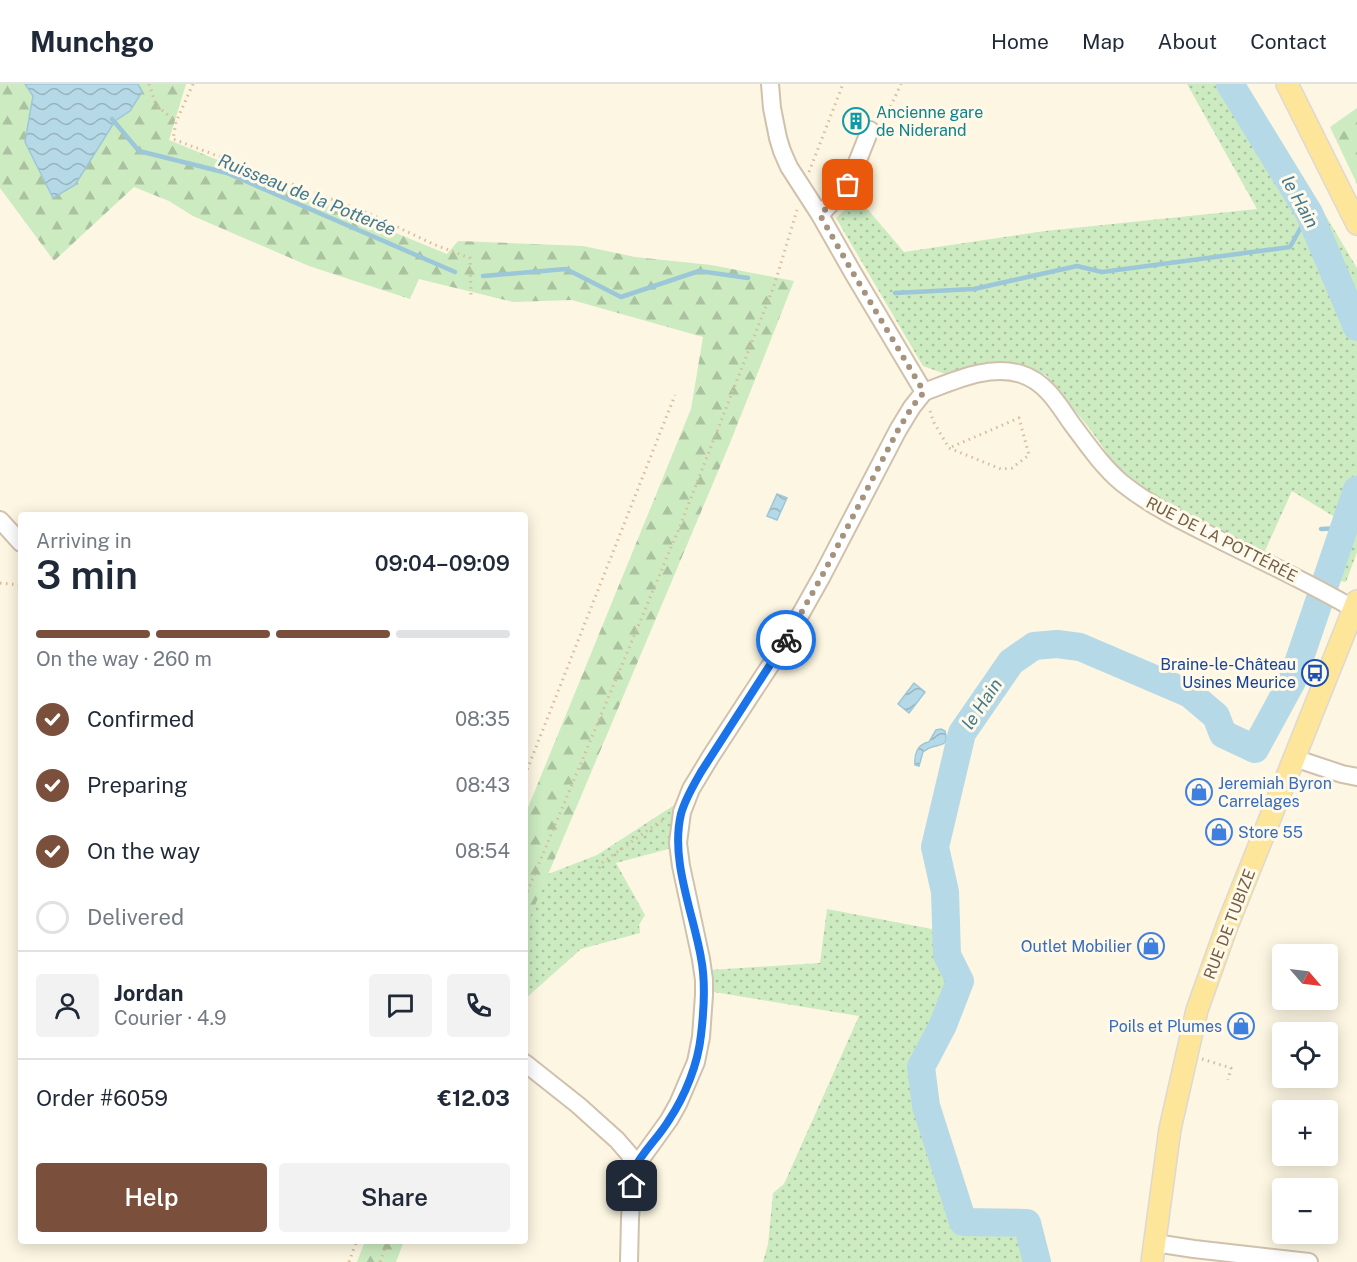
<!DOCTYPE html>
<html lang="en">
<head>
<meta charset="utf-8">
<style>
	:root { --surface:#fff; --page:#f2f2f3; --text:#1f2937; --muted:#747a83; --line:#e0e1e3; --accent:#7a503d }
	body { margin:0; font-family:"Public Sans",sans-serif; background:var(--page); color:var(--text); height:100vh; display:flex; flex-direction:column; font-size:22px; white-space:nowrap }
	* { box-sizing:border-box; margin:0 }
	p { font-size:20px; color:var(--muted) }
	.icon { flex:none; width:33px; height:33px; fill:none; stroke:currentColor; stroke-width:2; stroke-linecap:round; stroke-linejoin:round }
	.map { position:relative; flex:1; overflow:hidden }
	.panel { position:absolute; left:18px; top:428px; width:510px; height:732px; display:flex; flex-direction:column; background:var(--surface); border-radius:6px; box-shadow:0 3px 15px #0003 }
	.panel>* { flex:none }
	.needle { width:39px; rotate:118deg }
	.buttons { position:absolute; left:1272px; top:860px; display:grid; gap:12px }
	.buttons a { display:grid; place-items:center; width:66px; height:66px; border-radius:6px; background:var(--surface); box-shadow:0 3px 15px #0003; font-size:30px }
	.pin { position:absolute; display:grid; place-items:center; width:51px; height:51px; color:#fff; margin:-26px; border-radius:12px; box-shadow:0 3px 9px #0006 }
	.courier { position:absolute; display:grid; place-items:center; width:60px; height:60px; margin:-30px; border:4px solid #1a73e8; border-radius:50%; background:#fff; color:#222; box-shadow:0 2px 8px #0007 }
	.overview em { font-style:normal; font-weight:600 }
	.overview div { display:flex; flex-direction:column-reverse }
	.overview { display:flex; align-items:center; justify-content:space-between; height:102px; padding:0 18px }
	h1 { font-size:39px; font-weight:600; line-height:45px }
	.bar { display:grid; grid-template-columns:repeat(4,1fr); gap:9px 6px; align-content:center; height:72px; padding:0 18px }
	.bar i { height:8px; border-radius:4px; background:var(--line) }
	.bar .selected { background:var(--accent) }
	.bar p { grid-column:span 4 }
	.line { display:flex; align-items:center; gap:15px; padding:0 18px; border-top:2px solid var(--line) }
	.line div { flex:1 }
	.round { display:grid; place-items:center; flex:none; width:63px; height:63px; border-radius:6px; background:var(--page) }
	ol { padding:0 18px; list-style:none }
	li { display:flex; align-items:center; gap:18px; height:66px }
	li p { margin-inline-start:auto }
	li .icon { padding:6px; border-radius:50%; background:var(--accent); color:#fff; stroke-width:4 }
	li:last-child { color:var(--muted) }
	li i { width:33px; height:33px; border:3px solid var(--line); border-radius:50% }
	.button { display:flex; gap:12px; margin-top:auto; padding:12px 18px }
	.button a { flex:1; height:69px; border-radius:6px; background:var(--accent); color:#fff; font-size:24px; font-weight:600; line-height:69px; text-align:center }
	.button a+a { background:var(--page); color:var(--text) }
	header { display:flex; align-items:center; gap:36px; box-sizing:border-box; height:84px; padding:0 30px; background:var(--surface); border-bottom:2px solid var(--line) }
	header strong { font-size:28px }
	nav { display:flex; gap:33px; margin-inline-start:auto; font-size:21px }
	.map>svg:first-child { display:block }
</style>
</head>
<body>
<header>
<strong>Munchgo</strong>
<nav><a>Home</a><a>Map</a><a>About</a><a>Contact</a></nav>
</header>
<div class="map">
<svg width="1357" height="1178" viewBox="0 0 1357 1178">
	<defs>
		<pattern id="grass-dots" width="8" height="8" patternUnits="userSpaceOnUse" patternTransform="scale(1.5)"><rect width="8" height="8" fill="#ccebc1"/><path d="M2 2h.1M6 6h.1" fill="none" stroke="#aac29f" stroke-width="1.8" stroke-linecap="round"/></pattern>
		<pattern id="forest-firs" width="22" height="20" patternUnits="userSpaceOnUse" patternTransform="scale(1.5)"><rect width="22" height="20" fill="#ccebc1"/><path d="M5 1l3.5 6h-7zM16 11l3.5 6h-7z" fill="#aac29f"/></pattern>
		<pattern id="water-waves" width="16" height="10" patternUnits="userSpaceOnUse" patternTransform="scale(1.5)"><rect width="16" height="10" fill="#b6d9e7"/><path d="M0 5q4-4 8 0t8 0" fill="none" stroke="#99b3bd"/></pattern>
	</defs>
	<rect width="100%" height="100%" fill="#fdf6e2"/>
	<g fill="url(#grass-dots)">
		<path d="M 1187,0 L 1244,0 L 1245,6 L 1320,122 L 1357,184 L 1357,468 L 1346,498 L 1330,495 L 1351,443 L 1292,407 L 1264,469 L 1159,414 L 1118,385 L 1090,345 L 1046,291 L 998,278 L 948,291 L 923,282 L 836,134 L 858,114 L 904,168 L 1045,147 L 1257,125 Z"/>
		<path d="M 679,718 L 672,764 L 616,779 L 645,831 L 639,841 L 640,849 L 581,865 L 525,915 L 525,826 L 538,794 L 597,771 Z"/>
		<path d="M 827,825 L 937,846 L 938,869 L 949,901 L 935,933 L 915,964 L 914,1002 L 963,1147 L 992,1147 L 1035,1131 L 1042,1178 L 763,1178 L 768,1160 L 773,1109 L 784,1100 L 859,932 L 708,907 L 710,886 L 820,879 Z"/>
	</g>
	<g fill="url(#forest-firs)">
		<path d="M 0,0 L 186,0 L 169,56 L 447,170 L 458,157 L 583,162 L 635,173 L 711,181 L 794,197 L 730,359 L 525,845 L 525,731 L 691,325 L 703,253 L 572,216 L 513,218 L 419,195 L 410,215 L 309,182 L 193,132 L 169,117 L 134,103 L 54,177 L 0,104 Z"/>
		<path d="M 1357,24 L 1357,100 L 1330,43 Z"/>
		<path d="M 365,1157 L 365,1156 L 404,1157 L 396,1178 L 357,1178 Z"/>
	</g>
	<g fill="url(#water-waves)" stroke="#9cc7d9" stroke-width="1.5">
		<path d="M 25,0 L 138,0 L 142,8 L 130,27 L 115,37 L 75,101 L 53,114 L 25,58 L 33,12 Z"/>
		<path d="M 777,410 L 787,414 L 777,436 L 767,432 Z"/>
		<path d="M 914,599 L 925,608 L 909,629 L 898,620 Z"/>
		<path d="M 941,645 L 945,647 C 949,662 942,660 932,663 C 928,664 926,666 923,668 L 919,682 L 915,681 C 914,671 917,660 929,658 L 936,646 Z"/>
	</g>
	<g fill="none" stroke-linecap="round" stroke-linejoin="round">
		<g stroke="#9cc7d9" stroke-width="4.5">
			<path d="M 112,35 L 139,67 L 227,89 L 455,188"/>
			<path d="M 483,192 L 566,185 L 621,213 L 699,187 L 748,194"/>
			<path d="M 895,209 L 974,205 L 1077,182 L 1102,188 L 1290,163 L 1309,129"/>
			<path d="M 1321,445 L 1344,444"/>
		</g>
		<g stroke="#b6d9e7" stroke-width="28">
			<path d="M 1230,0 L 1309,129 L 1357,243"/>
			<path d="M 1037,1178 L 1027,1139 L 963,1138 L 926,1022 L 921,983 L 943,941 L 960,897 L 947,871 L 945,808 L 935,763 L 962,649 L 1011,578 L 1034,562 L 1057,560 L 1080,563 L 1190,610 L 1216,632 L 1223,650 L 1255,665 L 1292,597 L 1357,406"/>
		</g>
		<defs>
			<g id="minor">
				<path d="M 770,0 L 772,24 L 778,54 L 782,67 L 789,83 L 820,131 L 853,189 L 924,308"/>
				<path d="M 820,131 L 848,101 L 870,46"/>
				<path d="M 924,308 C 954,297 989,280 1021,290 C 1046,298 1058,320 1072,340 C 1087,360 1102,382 1122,399 C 1152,423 1186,439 1220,456 C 1266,479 1310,499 1354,525"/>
				<path d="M 0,436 L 21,459"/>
				<path d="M 1294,674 L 1342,690 L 1357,693"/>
				<path d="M 525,979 L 578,1021 L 617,1056 L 630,1071 L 633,1086"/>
				<path d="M 1155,1159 L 1194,1165 L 1309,1178"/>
				<path d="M 629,1178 L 630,1135 L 633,1086 L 669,1036 L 678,1020 L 696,978 L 701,953 L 704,911 L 704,896 L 701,875 L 681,782 L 678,759 L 682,728 L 691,705 L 711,672 L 781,565 L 822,492 L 898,346 L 912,323 L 924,308"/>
			</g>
			<g id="major">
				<path d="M 1287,0 L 1357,140"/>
				<path d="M 1152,1178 L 1170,1045 L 1197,926 L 1227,842 L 1357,517"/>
			</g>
		</defs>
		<use href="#minor" stroke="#d0c1ac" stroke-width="20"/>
		<use href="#major" stroke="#ded8d3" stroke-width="24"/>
		<g stroke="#d8bc9c" stroke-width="3" stroke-dasharray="1.5 4.5" stroke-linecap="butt">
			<path d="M 149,0 L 156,21 L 176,38"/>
			<path d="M 193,0 L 176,38 L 173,55 L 368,129 L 433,160 L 470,174 L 471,212"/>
			<path d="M 883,39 L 901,0"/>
			<path d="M 809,88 L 843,0"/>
			<path d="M 930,327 L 933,337 L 949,364 L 1001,385 L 1012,384 L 1029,371 L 1019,334 L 949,364"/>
			<path d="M 0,499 L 21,501"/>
			<path d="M 525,691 L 675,311"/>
			<path d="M 599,784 L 603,778 L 658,739 L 666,735"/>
			<path d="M 525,813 L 680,442 L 775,199 L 797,126"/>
			<path d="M 1202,975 L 1231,984 L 1228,996"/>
			<path d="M 349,1178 L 357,1156"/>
			<path d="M 380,1178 L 388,1156"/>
		</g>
		<use href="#minor" stroke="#fff" stroke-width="16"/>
		<use href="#major" stroke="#fde699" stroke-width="21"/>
	</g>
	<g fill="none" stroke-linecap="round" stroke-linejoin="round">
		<path stroke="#a5937e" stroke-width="6" stroke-dasharray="0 10.8" d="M 786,556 L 822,492 L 898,346 L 912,323 L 924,308 L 853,189 L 820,131 L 848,101"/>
		<path stroke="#1a73e8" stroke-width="8" d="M 632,1102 C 632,1097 632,1090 634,1085 C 643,1067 659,1053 669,1036 C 685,1012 698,980 701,951 C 704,926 706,899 701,874 C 693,828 670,776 681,730 C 685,715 693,702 701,688 L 786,556"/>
	</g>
	<defs>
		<symbol id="building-ring" viewBox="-11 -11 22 22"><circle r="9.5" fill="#fff9e9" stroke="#0f9aa8" stroke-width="1.5"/><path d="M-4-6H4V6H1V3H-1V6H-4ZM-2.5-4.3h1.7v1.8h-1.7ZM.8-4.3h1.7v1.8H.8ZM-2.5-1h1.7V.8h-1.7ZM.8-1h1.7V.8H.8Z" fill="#0f9aa8"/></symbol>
		<symbol id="bus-ring" viewBox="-11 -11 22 22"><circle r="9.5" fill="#fff9e9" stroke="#1a4fb4" stroke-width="1.5"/><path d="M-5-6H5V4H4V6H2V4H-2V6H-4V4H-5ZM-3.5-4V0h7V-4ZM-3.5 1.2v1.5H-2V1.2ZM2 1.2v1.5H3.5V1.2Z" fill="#1a4fb4"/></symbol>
		<symbol id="shop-ring" viewBox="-11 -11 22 22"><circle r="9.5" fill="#fff9e9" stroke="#3f7fe0" stroke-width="1.5"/><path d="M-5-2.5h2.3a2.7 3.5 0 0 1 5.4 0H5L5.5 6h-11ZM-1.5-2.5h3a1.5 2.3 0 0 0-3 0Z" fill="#3f7fe0"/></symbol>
	</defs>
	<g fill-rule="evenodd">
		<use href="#building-ring" x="841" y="22" width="30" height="30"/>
		<use href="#bus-ring" x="1300" y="574" width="30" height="30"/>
		<use href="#shop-ring" x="1184" y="693" width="30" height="30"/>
		<use href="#shop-ring" x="1204" y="733" width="30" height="30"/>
		<use href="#shop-ring" x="1136" y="847" width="30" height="30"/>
		<use href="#shop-ring" x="1226" y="927" width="30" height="30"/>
	</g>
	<g text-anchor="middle" stroke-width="6" stroke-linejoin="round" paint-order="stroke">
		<g font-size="16" fill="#0d838f" stroke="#fff9e9" text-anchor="start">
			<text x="876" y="34">Ancienne gare<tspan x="876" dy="18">de Niderand</tspan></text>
		</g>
		<g font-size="16" fill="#755e48" stroke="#fff9e9">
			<text transform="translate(1222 455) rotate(27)" y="6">RUE DE LA POTTÉRÉE</text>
			<text transform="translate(1229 840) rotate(-69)" y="6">RUE DE TUBIZE</text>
		</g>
		<g font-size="16" fill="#164399" stroke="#fff9e9" text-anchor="end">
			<text x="1296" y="586">Braine-le-Château<tspan x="1296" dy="18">Usines Meurice</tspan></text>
		</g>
		<g font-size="16" fill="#366cbe" stroke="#fff9e9" text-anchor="start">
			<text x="1218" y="705">Jeremiah Byron<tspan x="1218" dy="18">Carrelages</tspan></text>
			<text x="1238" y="754">Store 55</text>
			<text x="1132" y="868" text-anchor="end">Outlet Mobilier</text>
			<text x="1222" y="948" text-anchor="end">Poils et Plumes</text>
		</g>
		<g font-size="18" font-style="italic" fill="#437991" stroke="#fff9e9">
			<text transform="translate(307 111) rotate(22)" y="6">Ruisseau de la Potterée</text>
			<text transform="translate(1300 118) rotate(61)" y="6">le Hain</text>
			<text transform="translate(982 620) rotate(-56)" y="6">le Hain</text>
		</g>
	</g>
</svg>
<div class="buttons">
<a><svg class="needle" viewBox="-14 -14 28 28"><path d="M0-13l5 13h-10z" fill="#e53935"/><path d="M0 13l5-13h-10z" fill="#747a83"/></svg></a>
<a><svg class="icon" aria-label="locate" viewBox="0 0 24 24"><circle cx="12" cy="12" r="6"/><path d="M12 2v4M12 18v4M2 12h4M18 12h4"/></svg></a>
<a>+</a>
<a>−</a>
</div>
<div class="pin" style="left:848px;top:101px;background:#ea580c"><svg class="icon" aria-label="bag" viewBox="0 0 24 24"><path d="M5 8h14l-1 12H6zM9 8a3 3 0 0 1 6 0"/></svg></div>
<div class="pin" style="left:632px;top:1102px;background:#1f2937"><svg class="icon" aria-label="home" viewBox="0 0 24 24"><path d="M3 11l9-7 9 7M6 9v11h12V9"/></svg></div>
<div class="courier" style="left:786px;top:556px"><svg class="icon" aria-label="bike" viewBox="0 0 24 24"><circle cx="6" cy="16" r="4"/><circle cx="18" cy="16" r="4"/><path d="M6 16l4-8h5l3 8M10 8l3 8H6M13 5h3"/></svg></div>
<section class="panel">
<div class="overview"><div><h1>3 min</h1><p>Arriving in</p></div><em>09:04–09:09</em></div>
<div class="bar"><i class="selected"></i><i class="selected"></i><i class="selected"></i><i></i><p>On the way · 260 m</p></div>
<ol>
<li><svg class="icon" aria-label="check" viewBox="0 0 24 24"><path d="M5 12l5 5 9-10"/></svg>Confirmed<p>08:35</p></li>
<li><svg class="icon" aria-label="check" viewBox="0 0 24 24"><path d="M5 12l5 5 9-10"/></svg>Preparing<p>08:43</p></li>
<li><svg class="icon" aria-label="check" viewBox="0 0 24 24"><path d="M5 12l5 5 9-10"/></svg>On the way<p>08:54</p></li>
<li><i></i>Delivered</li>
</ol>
<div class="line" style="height:108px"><a class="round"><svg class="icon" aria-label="person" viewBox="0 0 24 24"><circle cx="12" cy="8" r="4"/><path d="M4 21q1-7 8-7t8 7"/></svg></a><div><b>Jordan</b><p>Courier · 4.9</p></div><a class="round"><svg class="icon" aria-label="chat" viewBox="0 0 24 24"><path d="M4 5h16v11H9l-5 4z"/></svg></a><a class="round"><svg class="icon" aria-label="phone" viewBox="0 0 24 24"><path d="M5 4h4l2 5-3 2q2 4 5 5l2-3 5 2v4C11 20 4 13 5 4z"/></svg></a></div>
<div class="line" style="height:78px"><div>Order #6059</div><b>€12.03</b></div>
<div class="button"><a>Help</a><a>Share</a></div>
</section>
</div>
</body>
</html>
